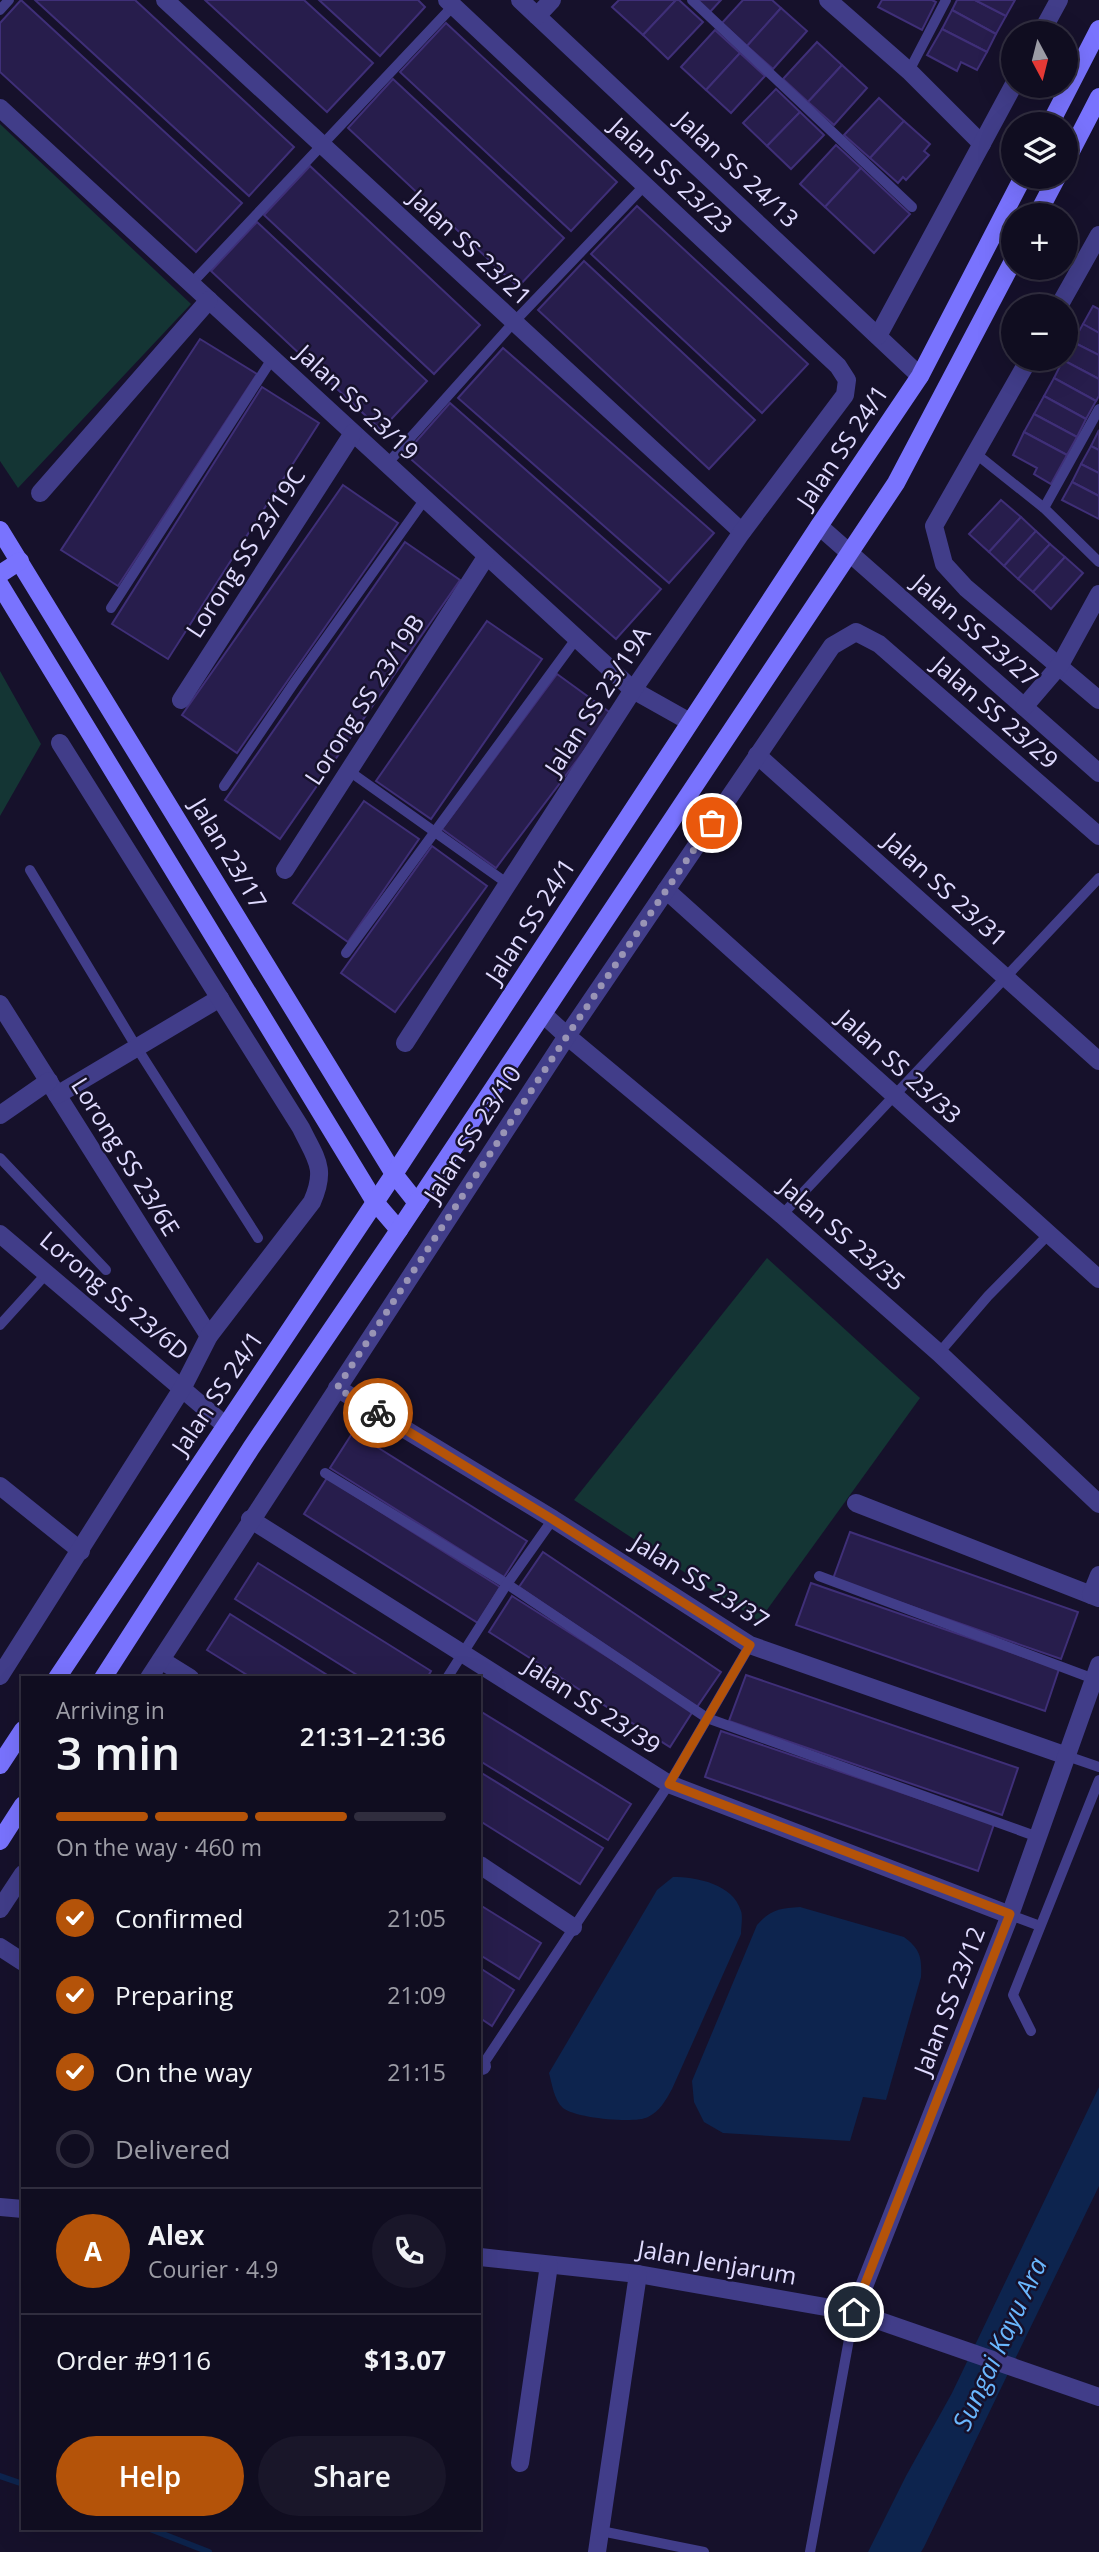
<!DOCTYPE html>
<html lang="en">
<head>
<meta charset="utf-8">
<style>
	:root { --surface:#100d20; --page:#191629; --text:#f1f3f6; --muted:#9c9ca5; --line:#302d3e; --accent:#b45309 }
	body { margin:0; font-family:"Open Sans",sans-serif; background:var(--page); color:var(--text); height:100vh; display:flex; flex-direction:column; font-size:26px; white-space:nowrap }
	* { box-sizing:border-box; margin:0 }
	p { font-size:23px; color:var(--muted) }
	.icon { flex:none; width:38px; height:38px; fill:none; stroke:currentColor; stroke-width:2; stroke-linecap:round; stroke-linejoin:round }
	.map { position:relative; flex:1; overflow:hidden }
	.drawer { position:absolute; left:21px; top:1676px; width:460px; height:854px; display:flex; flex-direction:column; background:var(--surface); border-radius:0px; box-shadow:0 7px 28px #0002,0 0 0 2px var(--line) }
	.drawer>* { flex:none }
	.needle { width:46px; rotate:173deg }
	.fabs { position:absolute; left:1001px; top:21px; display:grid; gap:14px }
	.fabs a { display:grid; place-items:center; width:77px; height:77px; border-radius:50%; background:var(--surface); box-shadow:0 7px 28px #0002,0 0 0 2px var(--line); font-size:35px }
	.pin { position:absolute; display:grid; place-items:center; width:60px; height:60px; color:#fff; margin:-30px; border:4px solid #fff; border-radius:50%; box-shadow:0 2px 7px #0007 }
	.courier { position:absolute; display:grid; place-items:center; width:70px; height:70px; margin:-35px; border:5px solid #b45309; border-radius:50%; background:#fff; color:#222; box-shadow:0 2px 9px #0007 }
	.head em { font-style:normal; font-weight:600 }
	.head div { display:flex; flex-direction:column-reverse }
	.head { display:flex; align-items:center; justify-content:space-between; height:119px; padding:0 35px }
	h1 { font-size:46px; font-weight:600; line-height:52px }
	.bar { display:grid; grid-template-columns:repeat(4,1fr); gap:10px 7px; align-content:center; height:84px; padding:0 35px }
	.bar i { height:9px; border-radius:5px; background:var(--line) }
	.bar .on { background:var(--accent) }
	.bar p { grid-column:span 4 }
	.line { display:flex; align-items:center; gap:18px; padding:0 35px; border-top:2px solid var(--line) }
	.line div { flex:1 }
	.round { display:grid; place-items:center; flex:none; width:74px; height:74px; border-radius:37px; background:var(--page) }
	ol { padding:0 35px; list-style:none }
	li { display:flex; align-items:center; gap:21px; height:77px }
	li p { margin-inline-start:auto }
	li .icon { padding:7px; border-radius:50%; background:var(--accent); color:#fff; stroke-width:4 }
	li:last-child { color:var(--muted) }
	li i { width:38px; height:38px; border:4px solid var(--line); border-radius:50% }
	.action { display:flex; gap:14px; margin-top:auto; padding:14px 35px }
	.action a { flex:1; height:80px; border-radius:42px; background:var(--accent); color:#fff; font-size:28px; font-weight:600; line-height:80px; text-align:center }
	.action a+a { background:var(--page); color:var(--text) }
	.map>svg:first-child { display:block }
</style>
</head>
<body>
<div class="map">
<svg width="1099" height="2552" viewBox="0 0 1099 2552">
	<rect width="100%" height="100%" fill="#16112b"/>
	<g fill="#143534">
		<path d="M 0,124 L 191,304 L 18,488 L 0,461 Z"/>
		<path d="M 0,671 L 41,744 L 0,816 Z"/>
		<path d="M 767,1258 L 920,1398 L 759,1621 L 574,1500 Z"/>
	</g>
	<g fill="#0d244e">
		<path d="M 673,1877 C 697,1877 733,1884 741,1911 C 743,1917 741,1927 741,1934 L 672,2089 C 666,2100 660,2111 648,2117 C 635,2124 575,2118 563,2108 C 554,2100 552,2084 549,2073 L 657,1890 Z"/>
		<path d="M 800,1907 L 904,1937 C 920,1949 922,1957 921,1977 L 886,2100 L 863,2097 L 850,2141 L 723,2133 L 704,2122 L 694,2102 L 692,2081 L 757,1925 C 770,1910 780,1908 800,1907 Z"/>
		<path d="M 1099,2087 L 1099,2186 L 924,2547 L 921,2552 L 868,2552 L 906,2476 L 952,2393 Z"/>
	</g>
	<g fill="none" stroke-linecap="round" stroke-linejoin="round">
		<g stroke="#0d244e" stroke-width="6">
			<path d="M 0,2476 L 23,2484"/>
			<path d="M 150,2529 L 209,2552"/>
		</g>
	</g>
	<g fill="#271d4c" stroke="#3f2f78" stroke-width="2">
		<path d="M 21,0 L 242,203 L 196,252 L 0,72 L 0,23 Z"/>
		<path d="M 35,0 L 135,0 L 294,147 L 249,196 Z"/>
		<path d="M 205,0 L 304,0 L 373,63 L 327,112 Z"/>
		<path d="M 319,0 L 418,0 L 425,7 L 380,56 Z"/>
		<path d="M 619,0 L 676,0 L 643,35 L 612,7 Z"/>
		<path d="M 676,0 L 679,0 L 703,22 L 668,59 L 643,35 Z"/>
		<path d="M 694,0 L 721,0 L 709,13 Z"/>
		<path d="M 743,0 L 772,0 L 781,8 L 747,46 L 722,23 Z"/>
		<path d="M 882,0 L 932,0 L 936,2 L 922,30 L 878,7 Z"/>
		<path d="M 957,0 L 975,0 L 1006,16 L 996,34 L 952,10 Z"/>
		<path d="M 975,0 L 1015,0 L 1006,16 Z"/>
		<path d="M 781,8 L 807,31 L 773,69 L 747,46 Z"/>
		<path d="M 952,10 L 996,34 L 987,52 L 942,29 Z"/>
		<path d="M 446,23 L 617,182 L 571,231 L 400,72 Z"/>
		<path d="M 942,29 L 987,52 L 977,70 L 961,62 L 957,71 L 927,55 Z"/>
		<path d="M 715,30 L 740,53 L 706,90 L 681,67 Z"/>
		<path d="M 817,42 L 842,65 L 808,102 L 783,79 Z"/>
		<path d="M 740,53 L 765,76 L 731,113 L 706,90 Z"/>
		<path d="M 842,65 L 867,88 L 834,125 L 808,102 Z"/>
		<path d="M 393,79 L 564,238 L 518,287 L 348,128 Z"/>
		<path d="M 776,89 L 800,112 L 767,146 L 743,123 Z"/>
		<path d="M 879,98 L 904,121 L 870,158 L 844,135 Z"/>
		<path d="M 800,112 L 824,135 L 791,169 L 767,146 Z"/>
		<path d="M 904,121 L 930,144 L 924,151 L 929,155 L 906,180 L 903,177 L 898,183 L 870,158 Z"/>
		<path d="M 836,145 L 861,168 L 825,207 L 800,184 Z"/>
		<path d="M 310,166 L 480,325 L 434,374 L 264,215 Z"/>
		<path d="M 861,168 L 910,214 L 874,253 L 825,207 Z"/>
		<path d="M 637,206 L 808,364 L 762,413 L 591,254 Z"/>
		<path d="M 257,222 L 427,381 L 381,430 L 211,271 Z"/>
		<path d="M 584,261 L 755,420 L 709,469 L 538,310 Z"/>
		<path d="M 1093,306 L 1099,309 L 1099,333 L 1083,324 Z"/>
		<path d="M 1083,324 L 1099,333 L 1099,355 L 1073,342 Z"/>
		<path d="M 200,339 L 257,374 L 118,586 L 61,550 Z"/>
		<path d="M 1073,342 L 1099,355 L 1099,379 L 1063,360 Z"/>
		<path d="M 503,348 L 714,533 L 669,583 L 458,398 Z"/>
		<path d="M 1063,360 L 1099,379 L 1099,396 L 1096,401 L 1054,378 Z"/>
		<path d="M 1054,378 L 1096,401 L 1086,419 L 1044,396 Z"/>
		<path d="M 262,387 L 319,423 L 168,659 L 112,624 Z"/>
		<path d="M 1044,396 L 1086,419 L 1077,437 L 1034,414 Z"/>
		<path d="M 450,403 L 661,589 L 616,639 L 405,454 Z"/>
		<path d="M 1034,414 L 1077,437 L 1067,455 L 1024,432 Z"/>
		<path d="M 1099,430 L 1099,450 L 1091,446 Z"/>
		<path d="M 1024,432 L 1067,455 L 1051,484 L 1034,474 L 1037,468 L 1013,455 Z"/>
		<path d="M 1091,446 L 1099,450 L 1099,473 L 1081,464 Z"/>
		<path d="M 1081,464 L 1099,473 L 1099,496 L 1072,482 Z"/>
		<path d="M 1072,482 L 1099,496 L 1099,519 L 1062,500 Z"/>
		<path d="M 343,485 L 398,523 L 237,753 L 182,715 Z"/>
		<path d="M 1001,500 L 1021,517 L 989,552 L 969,534 Z"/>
		<path d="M 1021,517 L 1036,531 L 1004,566 L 989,552 Z"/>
		<path d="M 1036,531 L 1050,544 L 1018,579 L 1004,566 Z"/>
		<path d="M 405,542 L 460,580 L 280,839 L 225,800 Z"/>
		<path d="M 1050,544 L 1065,557 L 1033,592 L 1018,579 Z"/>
		<path d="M 1065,557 L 1083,573 L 1051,609 L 1033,592 Z"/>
		<path d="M 487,621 L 542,659 L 431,819 L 376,781 Z"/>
		<path d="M 557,674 L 612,714 L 496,868 L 442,829 Z"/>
		<path d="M 364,801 L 419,839 L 348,942 L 293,903 Z"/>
		<path d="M 432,846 L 487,886 L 395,1012 L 341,973 Z"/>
		<path d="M 353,1432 L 527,1541 L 504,1577 L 330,1468 Z"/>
		<path d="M 327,1478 L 500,1587 L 478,1623 L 304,1514 Z"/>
		<path d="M 850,1532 L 1078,1612 L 1061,1659 L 833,1579 Z"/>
		<path d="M 543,1552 L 721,1672 L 697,1707 L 519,1587 Z"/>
		<path d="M 258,1563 L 431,1671 L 427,1678 L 362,1678 L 235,1599 Z"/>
		<path d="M 811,1583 L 1059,1669 L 1045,1711 L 796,1625 Z"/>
		<path d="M 512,1596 L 693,1711 L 670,1747 L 489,1632 Z"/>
		<path d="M 230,1614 L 332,1678 L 252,1678 L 207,1650 Z"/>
		<path d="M 746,1675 L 1018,1768 L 1002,1815 L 729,1721 Z"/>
		<path d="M 480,1711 L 631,1804 L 608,1840 L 480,1761 Z"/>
		<path d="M 721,1731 L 994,1824 L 978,1871 L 705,1777 Z"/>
		<path d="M 480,1772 L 603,1848 L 580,1884 L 480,1821 Z"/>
		<path d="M 480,1905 L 541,1943 L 519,1979 L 480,1955 Z"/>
		<path d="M 480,1968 L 514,1990 L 492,2026 L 480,2018 Z"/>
	</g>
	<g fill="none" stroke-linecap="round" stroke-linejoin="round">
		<g stroke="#413d89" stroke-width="10">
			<path d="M 692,0 L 912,207"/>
			<path d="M 0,10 L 9,0"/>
			<path d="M 909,71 L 946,0"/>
			<path d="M 191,284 L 453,6"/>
			<path d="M 975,453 L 1044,508 L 1099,562"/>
			<path d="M 387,464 L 514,322 L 645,185"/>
			<path d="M 1044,508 L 1099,409"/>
			<path d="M 111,608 L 272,359"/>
			<path d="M 349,771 L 508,884"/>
			<path d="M 224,786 L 294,683 L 425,499"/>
			<path d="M 30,870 L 137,1048 L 258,1238"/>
			<path d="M 346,953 L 576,639"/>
			<path d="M 0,1158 L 106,1270"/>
			<path d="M 782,1215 L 1099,878"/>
			<path d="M 0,1325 L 48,1272"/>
			<path d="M 939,1353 L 988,1296 L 1049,1234"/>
			<path d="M 325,1473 L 507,1584 L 707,1718 L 1038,1837"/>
			<path d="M 819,1576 L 1094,1679"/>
			<path d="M 447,1678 L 507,1584 L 553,1519"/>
			<path d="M 1067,1756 L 1099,1767"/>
			<path d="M 1010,1915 L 1040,1926"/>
			<path d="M 1031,2031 L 1013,1995 L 1099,1780"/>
			<path d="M 480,2069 L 669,1784 L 750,1645"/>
			<path d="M 601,2531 L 704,2552"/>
			<path d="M 810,2552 L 854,2312"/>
		</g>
		<g stroke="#413d89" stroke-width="18">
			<path d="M 165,0 L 742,532"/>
			<path d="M 520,0 L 920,376"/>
			<path d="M 828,0 L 909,71 L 982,144"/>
			<path d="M 537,16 L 552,0"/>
			<path d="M 1041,33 L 1059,0"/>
			<path d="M 0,108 L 633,690 L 690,722"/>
			<path d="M 1059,306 L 1099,235"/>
			<path d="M 878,336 L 1013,86"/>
			<path d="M 1029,359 L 934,526 L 944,564 L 966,588 L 1099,700"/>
			<path d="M 40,493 L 209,300"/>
			<path d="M 819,526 L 1099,773"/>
			<path d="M 181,700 L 353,433"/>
			<path d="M 1024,707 L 1060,665 L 1099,594"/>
			<path d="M 757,755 L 1099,1061"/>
			<path d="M 285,870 L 486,557"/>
			<path d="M 666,890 L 1099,1279"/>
			<path d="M 0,1004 L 209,1336"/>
			<path d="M 543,1014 L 567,1036 L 782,1215 L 939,1353 L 1099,1504"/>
			<path d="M 405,1043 L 633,690 L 742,532 L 845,395 L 847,380 L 838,366 L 447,0"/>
			<path d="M 57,1095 L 220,998"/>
			<path d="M 0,1115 L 49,1081"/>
			<path d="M 0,1234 L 226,1426"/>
			<path d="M 337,1388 L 553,1519 L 750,1645 L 1067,1756"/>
			<path d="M 0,1486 L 81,1551"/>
			<path d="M 856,1503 L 1099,1598"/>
			<path d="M 250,1519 L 669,1784 L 1010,1915"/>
			<path d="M 1091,1595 L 1099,1575"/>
			<path d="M 161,1660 L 190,1678"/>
			<path d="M 0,1676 L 183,1387 L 209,1336 L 312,1202 C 327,1168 316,1159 301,1128 L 60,743"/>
			<path d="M 149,1678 L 567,1036 L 832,646 L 856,632 L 879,644 L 1099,836"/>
			<path d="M 480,1865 L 573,1927"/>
			<path d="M 0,1909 L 23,1874"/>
			<path d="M 0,1947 L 23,1962"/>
			<path d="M 480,2065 L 482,2066"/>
			<path d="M 0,2207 L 23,2209"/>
			<path d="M 480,2257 L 638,2274 L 854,2312 L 1099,2397"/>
			<path d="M 854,2312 L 1010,1915 L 1099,1665"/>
			<path d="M 520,2463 L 549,2265"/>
			<path d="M 597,2552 L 638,2274"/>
		</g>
		<g stroke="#7973fe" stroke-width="18">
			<path d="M 1050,124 L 1099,29"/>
			<path d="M 1066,161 L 1099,97"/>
			<path d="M 1037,215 L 1057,177"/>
			<path d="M 0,530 L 394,1174 L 417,1203"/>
			<path d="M 0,574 L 20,561"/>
			<path d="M 0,585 L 375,1202 L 399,1230"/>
			<path d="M 57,1678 L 394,1174 L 819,526 L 920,376 L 1023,177"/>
			<path d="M 103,1678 L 251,1448 L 399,1230 L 896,483 L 1013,261"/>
			<path d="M 0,1765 L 23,1730"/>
			<path d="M 0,1841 L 23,1805"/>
		</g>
	</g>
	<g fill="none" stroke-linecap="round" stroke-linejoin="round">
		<path stroke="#9994b5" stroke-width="7" stroke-dasharray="0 12.6" d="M 378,1413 L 337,1388 L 567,1036 L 712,823"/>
		<path stroke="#b45309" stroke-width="9" d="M 378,1413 L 552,1519 L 750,1645 L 669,1784 L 1010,1914 L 854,2312"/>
	</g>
	<g text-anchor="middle" stroke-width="5" stroke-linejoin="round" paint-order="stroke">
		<g font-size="24" fill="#e0dbff" stroke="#16112b">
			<text transform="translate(737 170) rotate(43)" y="8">Jalan SS 24/13</text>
			<text transform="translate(671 176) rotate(43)" y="8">Jalan SS 23/23</text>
			<text transform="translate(470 248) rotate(43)" y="8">Jalan SS 23/21</text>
			<text transform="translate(357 403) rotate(43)" y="8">Jalan SS 23/19</text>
			<text transform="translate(843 447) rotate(-56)" y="8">Jalan SS 24/1</text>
			<text transform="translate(246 553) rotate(-57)" y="8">Lorong SS 23/19C</text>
			<text transform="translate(975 631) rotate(41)" y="8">Jalan SS 23/27</text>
			<text transform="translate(365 700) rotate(-57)" y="8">Lorong SS 23/19B</text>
			<text transform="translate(598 701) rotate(-57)" y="8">Jalan SS 23/19A</text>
			<text transform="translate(995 713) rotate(41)" y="8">Jalan SS 23/29</text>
			<text transform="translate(228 854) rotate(59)" y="8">Jalan 23/17</text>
			<text transform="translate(945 890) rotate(42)" y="8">Jalan SS 23/31</text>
			<text transform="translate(531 921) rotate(-57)" y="8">Jalan SS 24/1</text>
			<text transform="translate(899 1067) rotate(42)" y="8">Jalan SS 23/33</text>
			<text transform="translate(473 1134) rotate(-57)" y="8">Jalan SS 23/10</text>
			<text transform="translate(125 1157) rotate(58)" y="8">Lorong SS 23/6E</text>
			<text transform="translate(842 1235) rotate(41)" y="8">Jalan SS 23/35</text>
			<text transform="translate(114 1296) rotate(40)" y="8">Lorong SS 23/6D</text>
			<text transform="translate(218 1393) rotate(-56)" y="8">Jalan SS 24/1</text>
			<text transform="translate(700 1582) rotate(32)" y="8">Jalan SS 23/37</text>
			<text transform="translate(592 1706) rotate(33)" y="8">Jalan SS 23/39</text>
			<text transform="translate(950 2001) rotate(-69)" y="8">Jalan SS 23/12</text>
			<text transform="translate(717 2263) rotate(10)" y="8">Jalan Jenjarum</text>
		</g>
		<g font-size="26" font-style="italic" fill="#6ab7fe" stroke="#16112b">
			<text transform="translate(1000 2344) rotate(-65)" y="9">Sungai Kayu Ara</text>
		</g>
	</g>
</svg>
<div class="fabs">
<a><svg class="needle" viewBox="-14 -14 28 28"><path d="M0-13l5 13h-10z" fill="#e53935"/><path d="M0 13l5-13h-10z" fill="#9c9ca5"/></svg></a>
<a><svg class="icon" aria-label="layers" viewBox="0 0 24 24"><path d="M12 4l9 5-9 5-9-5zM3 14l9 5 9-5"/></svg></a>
<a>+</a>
<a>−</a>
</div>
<div class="pin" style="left:712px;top:823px;background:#ea580c"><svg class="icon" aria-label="bag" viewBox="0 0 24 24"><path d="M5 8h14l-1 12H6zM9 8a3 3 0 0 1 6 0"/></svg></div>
<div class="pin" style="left:854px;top:2312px;background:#1f2937"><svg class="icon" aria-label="home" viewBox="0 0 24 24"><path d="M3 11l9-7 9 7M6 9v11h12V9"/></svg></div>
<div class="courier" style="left:378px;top:1413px"><svg class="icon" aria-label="bike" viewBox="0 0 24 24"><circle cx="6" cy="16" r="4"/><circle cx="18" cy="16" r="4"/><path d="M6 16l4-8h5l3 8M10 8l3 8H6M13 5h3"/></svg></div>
<section class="drawer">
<div class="head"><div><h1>3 min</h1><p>Arriving in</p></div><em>21:31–21:36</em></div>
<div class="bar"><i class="on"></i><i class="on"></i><i class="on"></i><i></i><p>On the way · 460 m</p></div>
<ol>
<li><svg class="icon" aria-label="check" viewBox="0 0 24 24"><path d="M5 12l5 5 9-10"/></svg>Confirmed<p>21:05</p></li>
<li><svg class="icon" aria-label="check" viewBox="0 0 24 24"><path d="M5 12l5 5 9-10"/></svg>Preparing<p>21:09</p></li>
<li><svg class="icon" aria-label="check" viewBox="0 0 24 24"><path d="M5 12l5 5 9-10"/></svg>On the way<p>21:15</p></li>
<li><i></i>Delivered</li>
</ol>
<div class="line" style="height:126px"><b class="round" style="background:var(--accent);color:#fff">A</b><div><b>Alex</b><p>Courier · 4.9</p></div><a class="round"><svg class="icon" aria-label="phone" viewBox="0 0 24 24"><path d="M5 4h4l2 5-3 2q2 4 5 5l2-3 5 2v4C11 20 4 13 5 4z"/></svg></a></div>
<div class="line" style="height:91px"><div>Order #9116</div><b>$13.07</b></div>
<div class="action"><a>Help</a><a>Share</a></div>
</section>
</div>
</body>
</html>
